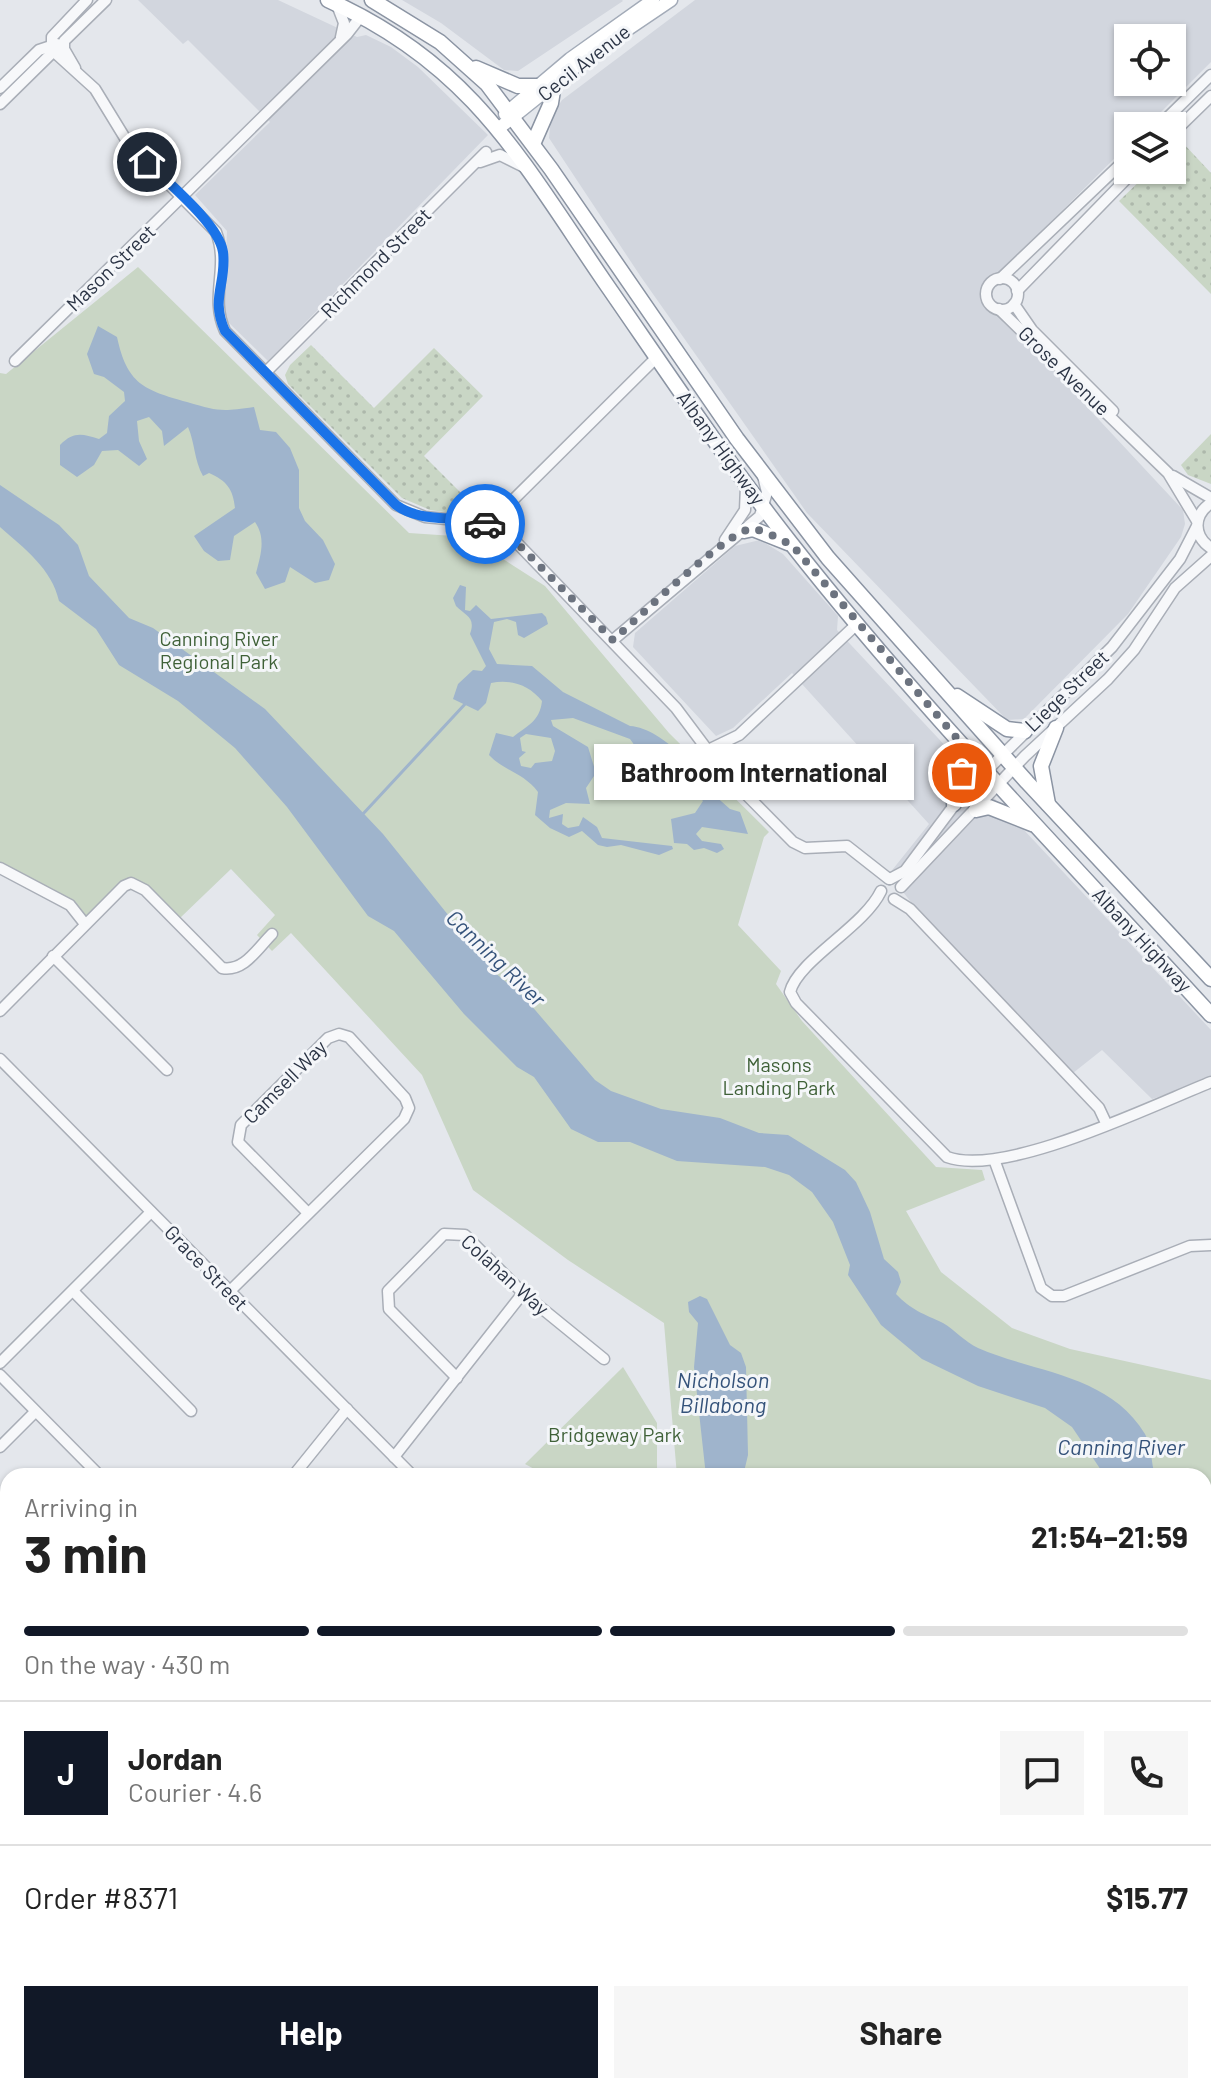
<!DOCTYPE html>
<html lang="en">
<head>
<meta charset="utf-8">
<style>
	:root { --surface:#fff; --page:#f6f6f6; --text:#222; --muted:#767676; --line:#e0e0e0; --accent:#111827 }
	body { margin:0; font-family:Barlow,sans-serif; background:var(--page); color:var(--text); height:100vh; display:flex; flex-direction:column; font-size:30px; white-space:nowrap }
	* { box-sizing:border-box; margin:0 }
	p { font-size:26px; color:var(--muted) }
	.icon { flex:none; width:44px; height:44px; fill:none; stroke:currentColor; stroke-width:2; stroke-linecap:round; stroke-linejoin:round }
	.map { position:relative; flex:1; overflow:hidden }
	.details { position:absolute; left:0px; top:1468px; width:1212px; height:626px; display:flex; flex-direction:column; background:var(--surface); border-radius:24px 24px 0 0; box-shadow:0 2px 6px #0004 }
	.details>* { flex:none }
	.tools { position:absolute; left:1114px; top:24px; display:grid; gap:16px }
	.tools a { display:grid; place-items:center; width:72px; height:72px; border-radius:0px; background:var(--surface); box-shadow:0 2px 6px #0004; font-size:40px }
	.pin { position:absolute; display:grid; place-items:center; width:68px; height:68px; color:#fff; margin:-34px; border:4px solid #fff; border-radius:50%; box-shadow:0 2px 8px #0007 }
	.courier { position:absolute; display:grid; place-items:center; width:80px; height:80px; margin:-40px; border:6px solid #1a73e8; border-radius:50%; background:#fff; color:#222; box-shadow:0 2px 10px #0007 }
	.bubble { position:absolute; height:56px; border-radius:0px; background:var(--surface); box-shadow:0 2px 6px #0004; font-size:26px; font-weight:700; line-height:56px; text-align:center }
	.head em { font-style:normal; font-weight:700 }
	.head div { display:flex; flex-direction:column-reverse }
	.head { display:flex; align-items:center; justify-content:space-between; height:136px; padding:0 24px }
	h1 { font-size:52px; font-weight:700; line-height:60px }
	.bar { display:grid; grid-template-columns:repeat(4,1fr); gap:12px 8px; align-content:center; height:96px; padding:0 24px }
	.bar i { height:10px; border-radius:6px; background:var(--line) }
	.bar .selected { background:var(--accent) }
	.bar p { grid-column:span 4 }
	.line { display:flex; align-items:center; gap:20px; padding:0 24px; border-top:2px solid var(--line) }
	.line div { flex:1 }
	.round { display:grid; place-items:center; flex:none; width:84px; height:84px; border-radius:0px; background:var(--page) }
	.primary-button { display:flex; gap:16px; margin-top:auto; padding:16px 24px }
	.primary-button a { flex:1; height:92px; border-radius:0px; background:var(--accent); color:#fff; font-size:32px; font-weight:700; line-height:92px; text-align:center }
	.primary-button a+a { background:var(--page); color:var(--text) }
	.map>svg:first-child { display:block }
</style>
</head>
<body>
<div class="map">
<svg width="1211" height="2093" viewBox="0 0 1211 2093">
	<defs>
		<pattern id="grass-dots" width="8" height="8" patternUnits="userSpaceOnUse" patternTransform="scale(2)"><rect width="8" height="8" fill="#c9d6c5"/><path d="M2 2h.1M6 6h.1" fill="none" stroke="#adb8ab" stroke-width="1.8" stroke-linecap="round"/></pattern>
	</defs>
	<rect width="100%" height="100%" fill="#e4e7ec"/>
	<g fill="#d2d6de" fill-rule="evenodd">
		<path d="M 138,0 L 278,0 L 357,37 L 366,35 L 391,47 L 418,67 L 488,135 L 268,361 L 227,321 L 224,303 L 227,231 L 195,195 L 270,122 L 188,40 L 183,44 Z"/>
		<path d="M 402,0 L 622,0 L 623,1 L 518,71 L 504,70 L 441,23 Z"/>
		<path d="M 695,0 L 1211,0 L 1211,62 L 1147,126 L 1128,126 L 1128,145 L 980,292 L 1183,510 L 1185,524 L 1181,537 L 1128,614 L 1024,719 L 1007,720 L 807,513 L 641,277 L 549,138 L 551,117 L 562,100 ZM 1128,38 L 1172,38 L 1172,82 L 1128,82 Z"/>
		<path d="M 760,540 L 783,554 L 838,616 L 837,630 L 1211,1030 L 1211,1080 L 1152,1099 L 1102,1050 L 1073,1073 L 914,906 L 889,874 L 929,824 L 792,673 L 733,728 L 716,736 L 633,647 L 635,633 L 735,546 Z"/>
	</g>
	<g fill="url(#grass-dots)">
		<path d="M 1181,141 L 1211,173 L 1211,294 L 1119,201 L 1151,170 L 1172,170 L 1172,150 Z"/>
		<path d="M 311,345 L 374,408 L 434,348 L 483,396 L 424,456 L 482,514 L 480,517 L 430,510 L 402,498 L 288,384 L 285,375 L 290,365 Z"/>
		<path d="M 1211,434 L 1211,484 L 1188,475 L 1181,465 Z"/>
	</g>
	<g fill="#c9d6c5">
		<path d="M 138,267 L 409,533 L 469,537 L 545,586 L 669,733 L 769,832 L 764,837 L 738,925 L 781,971 L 776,984 L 802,1021 L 936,1167 L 982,1170 L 985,1180 L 906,1211 L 941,1272 L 1012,1328 L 1070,1349 L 1211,1380 L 1211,1681 L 1204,1685 L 1204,1476 L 677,1476 L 664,1323 L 568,1260 L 473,1190 L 422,1075 L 291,933 L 272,951 L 257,935 L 275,915 L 231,869 L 180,918 L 131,881 L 91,919 L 0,865 L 0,373 L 6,374 Z"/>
		<path d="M 623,1367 L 657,1423 L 657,1476 L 547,1476 L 525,1464 Z"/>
		<path d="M 1211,1955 L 1211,2093 L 1136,2093 L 1131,2086 L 1204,2086 L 1204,1961 Z"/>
	</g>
	<g fill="#9fb4cc" fill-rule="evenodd">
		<path d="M 98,326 L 117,337 C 127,384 144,390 187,402 C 218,411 220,412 254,407 L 260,430 L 276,432 L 290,448 L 299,470 L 299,508 L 305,521 L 323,540 L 335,564 L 329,580 L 315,583 L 290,567 L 285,582 L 265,589 L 256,573 C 261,554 266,538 255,522 L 234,536 L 230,560 L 218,561 L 204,551 L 194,536 L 235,508 C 233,489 227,481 209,473 L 203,476 C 194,460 195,443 188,427 L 164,446 L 162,431 L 149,417 L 137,421 L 139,441 L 147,459 L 139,466 L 118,450 L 102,451 L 94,465 L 77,477 L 60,465 L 60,445 C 74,431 82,434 99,439 L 107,433 L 109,416 L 125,401 L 124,392 L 104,377 L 94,374 L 87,354 Z"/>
		<path d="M 0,485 L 59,525 L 78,545 L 89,576 L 129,618 L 153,628 L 265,709 L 383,834 L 494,972 L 524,997 L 595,1080 L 611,1091 L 661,1109 L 720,1118 L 759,1133 L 788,1135 L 845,1170 L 856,1182 L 870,1212 L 884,1259 L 898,1272 L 901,1282 L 896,1294 C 911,1310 924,1314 943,1323 C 955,1330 965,1342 978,1348 C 1035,1373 1109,1374 1145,1434 C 1152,1446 1151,1463 1155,1476 L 1105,1476 L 1072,1427 L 1045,1408 L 978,1386 L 922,1359 L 881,1325 L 848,1275 L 850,1265 L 833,1222 L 812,1192 L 789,1175 L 765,1167 L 677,1161 L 630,1142 L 598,1142 L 571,1129 L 534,1077 L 517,1067 L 464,1014 L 394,931 L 368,916 L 287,807 L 235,748 L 178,701 L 119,665 L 96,629 L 59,601 C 52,569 24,548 0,527 Z"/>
		<path d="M 460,585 L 466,587 L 465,610 L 470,611 L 476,605 L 491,619 L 542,613 L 546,617 L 548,624 L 524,638 L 518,635 L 516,622 L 507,619 L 494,622 L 489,649 L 497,664 L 532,666 L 563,692 L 630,726 C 647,727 667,741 680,754 L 679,764 L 730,809 L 740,812 L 748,834 L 702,827 L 696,834 L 702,841 L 721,844 L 724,849 L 717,853 L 704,848 L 694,850 L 687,844 L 674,843 L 671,819 L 695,813 L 703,801 L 674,770 L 645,760 L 630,739 L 573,718 L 551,720 L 553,726 L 588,747 L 596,773 L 586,788 L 590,804 L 566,803 L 550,810 L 549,818 L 563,814 L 562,824 L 568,828 L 579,826 L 583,817 L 597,827 L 602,838 L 672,846 L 673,849 L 659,855 L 621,845 L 607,847 L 598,845 L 582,831 L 569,837 L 550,828 L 535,815 L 538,792 C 524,773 504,771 489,755 L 496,733 L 513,737 C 527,726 540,721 542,701 C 529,685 511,679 491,683 L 486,703 L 478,711 L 453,699 L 458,684 L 473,670 L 482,671 L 486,666 L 470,634 C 476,617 466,616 456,606 L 453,598 ZM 526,734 L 551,738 L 555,751 L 552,761 L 535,763 L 531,768 L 521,766 L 519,758 L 526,752 L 522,751 L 520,738 Z"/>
		<path d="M 700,1296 L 707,1299 L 730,1345 L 741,1353 L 746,1367 L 748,1455 L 743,1476 L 706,1476 L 694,1367 L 698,1323 L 689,1312 L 688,1302 Z"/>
		<path d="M 1204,1551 L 1209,1558 L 1210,1581 L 1211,1729 L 1204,1719 Z"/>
	</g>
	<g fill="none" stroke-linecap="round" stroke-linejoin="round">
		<g stroke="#9fb4cc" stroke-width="3">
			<path d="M 362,815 L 466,703"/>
			<path d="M 1204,1964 L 1211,1958"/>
		</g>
		<defs>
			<g id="minor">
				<path d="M 87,0 L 52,37 L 52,50 L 95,89 L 128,143 L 216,232 C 230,268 209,296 225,331 L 396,505 L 425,517 L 478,522 L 518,544 L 676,708 L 724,772 L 793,842 L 805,848 L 847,846 L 889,879"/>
				<path d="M 337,5 L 344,23 L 341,37"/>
				<path d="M 75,68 L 64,49 L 64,41 L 106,0"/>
				<path d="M 0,88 L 39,50 L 57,44"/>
				<path d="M 0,104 L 58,47"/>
				<path d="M 1159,126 L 1211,75"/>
				<path d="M 1172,134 L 1211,96"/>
				<path d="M 480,162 L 500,155 L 524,167"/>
				<circle cx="1002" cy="294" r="16"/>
				<path d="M 1000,279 L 1128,157"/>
				<path d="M 1017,291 L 1135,170"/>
				<path d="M 1014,304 L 1032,330 L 1113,411"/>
				<path d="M 999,309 L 1168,473 L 1197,521"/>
				<path d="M 15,361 L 347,34 L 361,16"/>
				<path d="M 266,372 L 486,152"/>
				<path d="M 1173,476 L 1211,498"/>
				<path d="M 1211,503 C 1193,515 1193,536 1211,548"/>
				<path d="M 493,528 L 508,505 L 657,357"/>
				<path d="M 725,540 L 745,510 L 746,486"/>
				<path d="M 613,640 L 760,516 L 767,492 L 763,476"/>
				<path d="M 708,750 L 739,735 L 858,623"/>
				<path d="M 0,868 L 70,905 L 85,924"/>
				<path d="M 890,879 L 905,871 L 961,796 L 1112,647 L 1180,559 L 1197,526"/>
				<path d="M 901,887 L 1025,756 L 1108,679 L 1134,650 L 1175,588 L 1211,556"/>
				<path d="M 881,891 C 864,927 798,960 790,992 L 796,1003 L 947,1157 C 1004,1178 1151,1106 1211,1082"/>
				<path d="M 894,899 L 910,909 L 1099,1108 L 1106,1123"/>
				<path d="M 53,956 L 167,1070"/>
				<path d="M 0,1011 L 124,886 L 131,883 L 145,890 L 222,968 C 244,972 257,949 272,934"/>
				<path d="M 0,1059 L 413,1476"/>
				<path d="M 995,1162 L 1041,1288 L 1052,1296 L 1064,1296 L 1190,1246 L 1211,1245"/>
				<path d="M 73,1291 L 191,1411"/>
				<path d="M 229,1292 L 404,1119 L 409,1108 L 405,1098 L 349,1037 L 339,1034 L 328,1038 L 241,1125 L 238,1142 L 308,1213"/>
				<path d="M 0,1363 L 151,1212"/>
				<path d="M 0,1375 L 100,1476"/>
				<path d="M 457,1378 L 389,1309 L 388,1291 L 444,1234 L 465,1235 L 523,1293 L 604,1359"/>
				<path d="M 0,1447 L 35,1412"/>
				<path d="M 394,1457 L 523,1293"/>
				<path d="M 293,1476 L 347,1409"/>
				<path d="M 0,1759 L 8,1767"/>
				<path d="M 0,1829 L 8,1821"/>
				<path d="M 0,2067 L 8,2063"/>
				<path d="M 140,2093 L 142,2086"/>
				<path d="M 184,2093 L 186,2086"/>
			</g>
			<g id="major">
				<path d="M 505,114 L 570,59 L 653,0"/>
				<path d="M 498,129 L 594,52 L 671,0"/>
				<path d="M 1204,1713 L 1211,1707"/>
				<path d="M 1204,1748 L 1211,1743"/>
				<path d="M 0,2019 L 8,2015"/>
				<path d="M 0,2028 L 8,2024"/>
				<path d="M 778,2086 L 785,2093"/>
				<path d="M 1071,2086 L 1076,2093"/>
				<path d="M 1097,2086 L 1102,2093"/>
				<path d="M 800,2093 L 808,2086"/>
				<path d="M 825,2093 L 833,2086"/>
			</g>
			<g id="highway">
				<path d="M 328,0 C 471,64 520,158 604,281 C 665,369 724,458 790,542 C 920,708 1069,859 1211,1015"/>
				<path d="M 372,0 L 440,42 L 487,84 L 551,169 L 737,439 L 828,558 L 1027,782 L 1211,979"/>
				<path d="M 476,68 L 518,86 L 537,86"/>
				<path d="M 533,144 L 551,103 L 554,84"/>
				<path d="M 744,531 L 753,529 L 788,543"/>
				<path d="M 957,696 L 1007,729 L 1025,731"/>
				<path d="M 954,804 L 966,762 L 962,746"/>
				<path d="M 1048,804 L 1041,766 L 1056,728"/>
				<path d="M 976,810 L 989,807 L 1032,824"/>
			</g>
		</defs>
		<use href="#minor" stroke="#a9aeb7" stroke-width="13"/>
		<use href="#major" stroke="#a3abb8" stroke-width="15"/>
		<use href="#highway" stroke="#8b94a3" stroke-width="17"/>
		<use href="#minor" stroke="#f7f8fa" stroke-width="10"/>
		<use href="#major" stroke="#fff" stroke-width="12"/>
		<use href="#highway" stroke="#fff" stroke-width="14"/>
	</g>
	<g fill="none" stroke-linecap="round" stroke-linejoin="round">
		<path stroke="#6c737f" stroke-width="8" stroke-dasharray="0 14.4" d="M 485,524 L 518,544 L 613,640 C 634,622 730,528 752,529 C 765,530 780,540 792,545 L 960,742 L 966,762 L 962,773"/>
		<path stroke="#1a73e8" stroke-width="10" d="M 147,162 C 167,182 219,224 223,252 C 227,283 210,298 225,331 L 396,505 C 422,524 455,514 485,524"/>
	</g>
	<g text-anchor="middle" stroke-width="6" stroke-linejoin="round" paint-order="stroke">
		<g font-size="20" fill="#2b3445" stroke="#f4f6f9">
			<text transform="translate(584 63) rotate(-38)" y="7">Cecil Avenue</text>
			<text transform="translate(376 263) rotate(-45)" y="7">Richmond Street</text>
			<text transform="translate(111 268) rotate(-44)" y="7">Mason Street</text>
			<text transform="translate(1064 371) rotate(44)" y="7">Grose Avenue</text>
			<text transform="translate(721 448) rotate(54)" y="7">Albany Highway</text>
			<text transform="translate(1067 691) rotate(-44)" y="7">Liege Street</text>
			<text transform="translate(1142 940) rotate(47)" y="7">Albany Highway</text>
			<text transform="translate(285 1082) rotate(-45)" y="7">Camsell Way</text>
			<text transform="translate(206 1268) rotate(46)" y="7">Grace Street</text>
			<text transform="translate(505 1275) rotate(42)" y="7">Colahan Way</text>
		</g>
		<g font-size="20" fill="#3f6138" stroke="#f4f6f9">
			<text x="219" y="646">Canning River<tspan x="219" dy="23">Regional Park</tspan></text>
			<text x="779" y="1072">Masons<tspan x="779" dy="23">Landing Park</tspan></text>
			<text x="615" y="1442">Bridgeway Park</text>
		</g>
		<g font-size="22" font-style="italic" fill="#34527a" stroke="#f4f6f9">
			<text transform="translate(496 958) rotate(44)" y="8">Canning River</text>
			<text x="723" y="1388">Nicholson<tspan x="723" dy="25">Billabong</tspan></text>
			<text x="1121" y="1455">Canning River</text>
		</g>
	</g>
</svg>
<div class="tools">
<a><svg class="icon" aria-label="locate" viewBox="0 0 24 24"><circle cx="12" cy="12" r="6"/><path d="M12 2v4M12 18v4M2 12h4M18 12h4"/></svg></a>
<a><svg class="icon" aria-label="layers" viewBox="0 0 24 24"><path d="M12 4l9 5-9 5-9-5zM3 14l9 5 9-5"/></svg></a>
</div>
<div class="pin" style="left:962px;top:773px;background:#ea580c"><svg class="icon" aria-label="bag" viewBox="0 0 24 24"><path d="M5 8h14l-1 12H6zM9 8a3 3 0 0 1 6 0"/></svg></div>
<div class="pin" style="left:147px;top:162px;background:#1f2937"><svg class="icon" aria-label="home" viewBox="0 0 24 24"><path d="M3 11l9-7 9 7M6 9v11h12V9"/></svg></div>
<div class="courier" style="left:485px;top:524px"><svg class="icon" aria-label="car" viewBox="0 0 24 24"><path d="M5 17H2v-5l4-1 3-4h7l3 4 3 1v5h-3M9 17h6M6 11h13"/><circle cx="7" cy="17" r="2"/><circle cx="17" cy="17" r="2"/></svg></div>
<div class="bubble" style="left:594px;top:744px;width:320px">Bathroom International</div>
<section class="details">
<div class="head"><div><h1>3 min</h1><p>Arriving in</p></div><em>21:54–21:59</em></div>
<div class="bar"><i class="selected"></i><i class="selected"></i><i class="selected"></i><i></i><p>On the way · 430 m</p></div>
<div class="line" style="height:144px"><b class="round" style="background:var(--accent);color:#fff">J</b><div><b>Jordan</b><p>Courier · 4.6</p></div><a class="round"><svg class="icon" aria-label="chat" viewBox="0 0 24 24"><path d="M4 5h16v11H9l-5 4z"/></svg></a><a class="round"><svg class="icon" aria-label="phone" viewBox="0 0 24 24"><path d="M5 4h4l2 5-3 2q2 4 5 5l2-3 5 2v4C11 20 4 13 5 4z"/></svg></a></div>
<div class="line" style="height:104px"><div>Order #8371</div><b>$15.77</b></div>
<div class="primary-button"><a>Help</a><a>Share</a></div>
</section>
</div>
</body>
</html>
